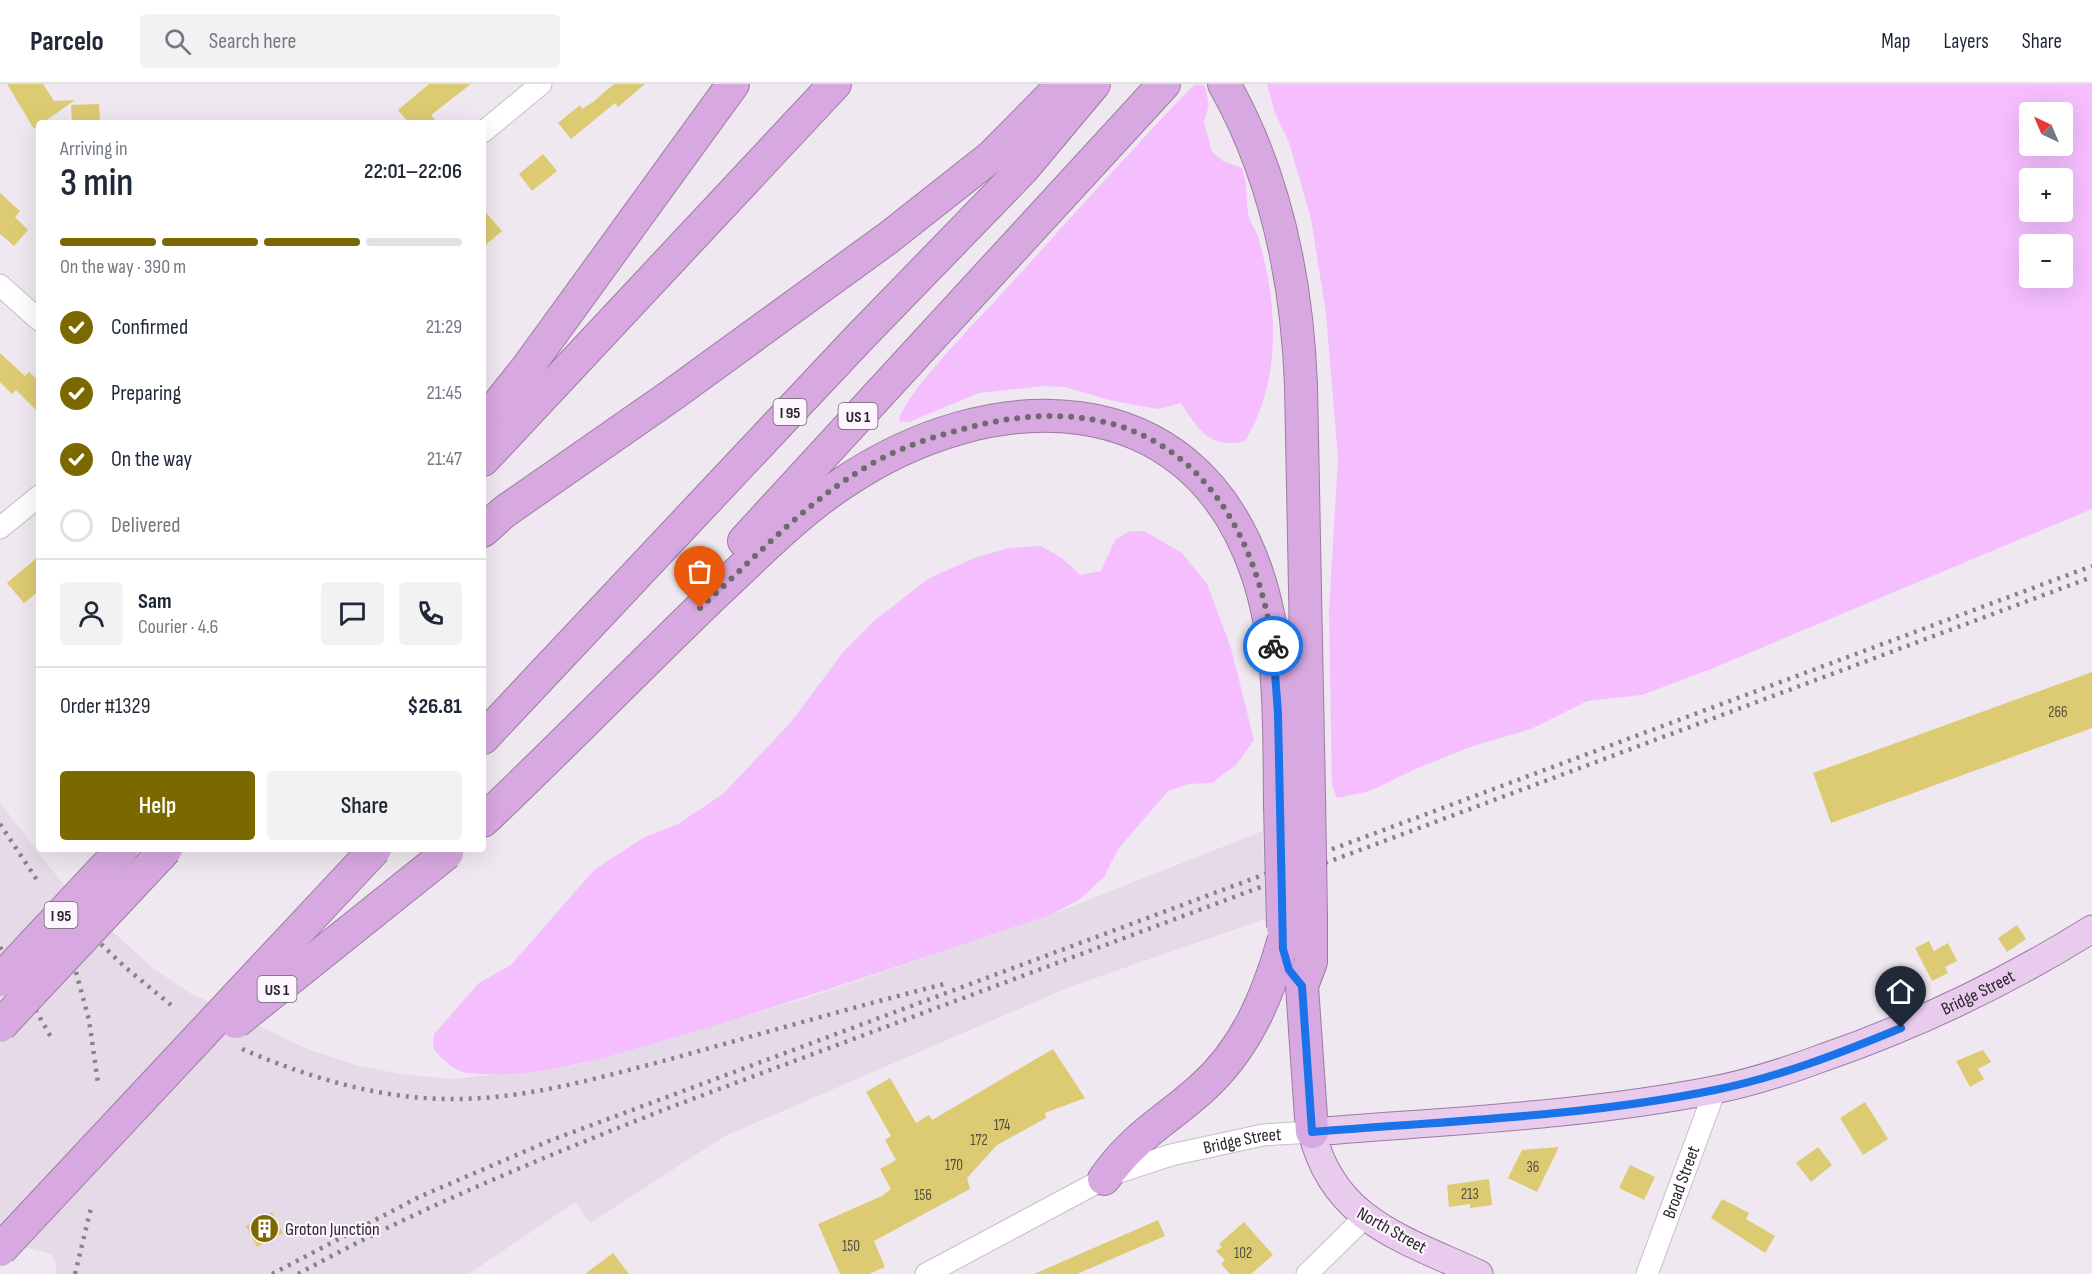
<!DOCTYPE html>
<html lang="en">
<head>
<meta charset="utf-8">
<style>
	:root { --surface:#fff; --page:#f2f2f3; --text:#1f2937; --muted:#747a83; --line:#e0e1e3; --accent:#7b6900 }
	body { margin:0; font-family:"Sofia Sans Condensed",sans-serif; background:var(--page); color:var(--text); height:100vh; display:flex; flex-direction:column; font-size:22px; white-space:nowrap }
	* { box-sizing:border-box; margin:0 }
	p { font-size:20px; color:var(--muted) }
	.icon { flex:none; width:33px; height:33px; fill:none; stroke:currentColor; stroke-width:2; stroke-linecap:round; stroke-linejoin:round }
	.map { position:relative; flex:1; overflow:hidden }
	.side { position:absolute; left:36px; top:36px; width:450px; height:732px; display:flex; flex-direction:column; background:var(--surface); border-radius:6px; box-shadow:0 6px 24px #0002 }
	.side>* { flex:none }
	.needle { width:39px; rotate:316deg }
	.buttons { position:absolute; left:2019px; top:18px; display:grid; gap:12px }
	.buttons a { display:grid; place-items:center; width:54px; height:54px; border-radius:6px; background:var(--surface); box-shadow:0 6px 24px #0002; font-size:30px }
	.pin { position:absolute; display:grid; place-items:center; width:51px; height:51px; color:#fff; margin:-62px -26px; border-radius:50% 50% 50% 0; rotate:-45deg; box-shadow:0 0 6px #0007 }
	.pin .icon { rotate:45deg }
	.courier { position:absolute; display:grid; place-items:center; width:60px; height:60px; margin:-30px; border:4px solid #1a73e8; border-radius:50%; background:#fff; color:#222; box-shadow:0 2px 8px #0007 }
	.overview em { font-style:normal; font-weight:600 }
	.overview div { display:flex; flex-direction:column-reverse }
	.overview { display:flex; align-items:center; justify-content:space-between; height:102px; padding:0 24px }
	h1 { font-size:39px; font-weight:600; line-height:45px }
	.bar { display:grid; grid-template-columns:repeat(4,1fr); gap:9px 6px; align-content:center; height:72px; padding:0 24px }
	.bar i { height:8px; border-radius:4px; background:var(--line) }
	.bar .selected { background:var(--accent) }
	.bar p { grid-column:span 4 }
	.line { display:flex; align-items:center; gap:15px; padding:0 24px; border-top:2px solid var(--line) }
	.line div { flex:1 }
	.round { display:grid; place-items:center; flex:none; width:63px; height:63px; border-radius:6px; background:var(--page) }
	ol { padding:0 24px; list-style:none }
	li { display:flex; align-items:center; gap:18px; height:66px }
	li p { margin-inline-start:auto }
	li .icon { padding:6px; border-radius:50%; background:var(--accent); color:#fff; stroke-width:4 }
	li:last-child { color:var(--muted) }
	li i { width:33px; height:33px; border:3px solid var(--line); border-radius:50% }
	.primary-button { display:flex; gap:12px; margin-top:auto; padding:12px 24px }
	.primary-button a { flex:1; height:69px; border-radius:6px; background:var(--accent); color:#fff; font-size:24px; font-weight:600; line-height:69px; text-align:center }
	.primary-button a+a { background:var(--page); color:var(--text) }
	header { display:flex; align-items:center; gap:36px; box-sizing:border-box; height:84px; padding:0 30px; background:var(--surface); border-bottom:2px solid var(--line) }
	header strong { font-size:28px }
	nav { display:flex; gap:33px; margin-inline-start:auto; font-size:21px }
	.search { width:420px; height:54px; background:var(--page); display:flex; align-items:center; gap:15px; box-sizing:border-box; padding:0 21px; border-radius:6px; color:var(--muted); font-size:22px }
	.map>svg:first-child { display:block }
</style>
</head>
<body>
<header>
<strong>Parcelo</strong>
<div class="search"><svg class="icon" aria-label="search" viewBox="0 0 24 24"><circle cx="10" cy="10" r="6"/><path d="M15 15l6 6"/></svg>Search here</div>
<nav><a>Map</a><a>Layers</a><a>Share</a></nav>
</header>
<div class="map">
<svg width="2092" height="1190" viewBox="0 0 2092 1190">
	<rect width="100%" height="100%" fill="#efe8f0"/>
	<path fill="#e6dae8" d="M 0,719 L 70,809 L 154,885 L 190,909 L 310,966 L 356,981 L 400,990 L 451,995 L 572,982 L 807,914 L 1050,831 L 1263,747 L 1265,835 L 1072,902 L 725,1052 L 590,1139 L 575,1118 L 469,1190 L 55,1190 L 57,1182 L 52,1170 L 0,1157 Z"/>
	<g fill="#f5beff" fill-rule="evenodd">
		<path d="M 1195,0 L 1205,2 L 1209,21 L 1204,38 L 1212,68 L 1223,77 L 1242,84 C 1248,100 1245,116 1249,133 C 1251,140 1256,146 1258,153 C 1278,220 1282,297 1245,357 C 1210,366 1198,345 1181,319 L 1158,325 L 1113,317 L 1065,303 L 1044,302 L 979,309 L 909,338 L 899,337 C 905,309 974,240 996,216 C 1062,144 1127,70 1195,0 Z"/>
		<path d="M 1267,0 L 2092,0 L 2092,425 L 1711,585 L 1642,611 L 1587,617 L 1531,645 L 1470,663 L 1415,685 L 1370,707 L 1337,714 L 1332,702 L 1329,527 L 1338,374 L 1326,230 L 1311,134 L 1289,59 L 1275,29 ZM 2062,28 L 2062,62 L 2030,62 L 2030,28 ZM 2062,94 L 2062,128 L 2030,128 L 2030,94 ZM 2030,160 L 2062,160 L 2062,194 L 2030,194 Z"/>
		<path d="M 1130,447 L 1144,447 L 1182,469 L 1207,500 L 1231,564 L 1254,656 L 1237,680 L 1212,699 L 1189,700 L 1168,707 L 1118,765 L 1104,793 L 1079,816 L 1050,831 C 932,871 815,911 696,947 C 626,967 542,997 469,989 C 454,988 442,975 433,964 L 434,950 L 479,899 L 511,881 L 594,786 L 643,754 L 678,740 L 723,710 L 791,638 L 844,567 L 875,536 L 928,495 L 974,474 L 1009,464 L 1041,462 L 1062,474 L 1080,491 L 1101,487 L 1115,456 Z"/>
	</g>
	<g fill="#ddcb73">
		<path d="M 7,0 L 43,0 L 54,17 L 75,16 L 34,45 Z"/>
		<path d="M 429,0 L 471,0 L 431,31 L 438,39 L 409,39 L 398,26 Z"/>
		<path d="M 614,0 L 645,0 L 618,23 L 615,19 L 571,55 L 558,39 L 580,21 L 582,25 L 593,18 Z"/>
		<path d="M 99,20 L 100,39 L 72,39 L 71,21 Z"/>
		<path d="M 543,70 L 557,87 L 532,107 L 519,90 Z"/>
		<path d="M 0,109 L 20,127 L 15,133 L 28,146 L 14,162 L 0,150 Z"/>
		<path d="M 483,125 L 502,147 L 483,163 Z"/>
		<path d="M 0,269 L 25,292 L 29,288 L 39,297 L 39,329 L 16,306 L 12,310 L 0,298 Z"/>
		<path d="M 39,472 L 39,507 L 24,519 L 7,499 Z"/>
		<path d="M 2092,588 L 2092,644 L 1831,739 L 1813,689 Z"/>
		<path d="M 2017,841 L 2026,855 L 2007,868 L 1998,854 Z"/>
		<path d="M 1929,857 L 1934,867 L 1948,859 L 1957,877 L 1945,883 L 1948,889 L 1932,897 L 1915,864 Z"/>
		<path d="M 1053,965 L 1085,1014 L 1045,1029 L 1046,1034 L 997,1061 L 967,1094 L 970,1105 L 874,1157 L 885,1183 L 869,1190 L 840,1190 L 818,1140 L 882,1112 L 891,1105 L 880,1085 L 896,1076 L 885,1056 L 891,1052 L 866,1008 L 890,994 L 916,1039 L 929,1031 L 932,1036 Z"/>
		<path d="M 1983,966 L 1991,978 L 1978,985 L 1984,995 L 1970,1003 L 1956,977 Z"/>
		<path d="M 1865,1018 L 1888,1055 L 1863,1071 L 1840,1034 Z"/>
		<path d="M 1559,1063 L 1537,1108 L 1508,1094 L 1522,1066 Z"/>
		<path d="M 1818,1063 L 1832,1081 L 1811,1098 L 1796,1079 Z"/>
		<path d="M 1630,1081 L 1655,1093 L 1644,1116 L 1619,1104 Z"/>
		<path d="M 1489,1095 L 1492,1121 L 1470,1124 L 1470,1120 L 1449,1123 L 1447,1101 Z"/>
		<path d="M 1722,1115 L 1749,1129 L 1746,1135 L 1775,1152 L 1765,1169 L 1711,1134 Z"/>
		<path d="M 272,1128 L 283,1149 L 257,1163 L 246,1142 Z"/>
		<path d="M 1158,1136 L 1165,1152 L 1077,1190 L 1034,1190 Z"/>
		<path d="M 1244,1138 L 1273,1171 L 1251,1190 L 1230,1190 L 1221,1180 L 1225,1176 L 1216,1167 L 1222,1163 L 1219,1160 Z"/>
		<path d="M 613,1169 L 629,1190 L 585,1190 Z"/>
	</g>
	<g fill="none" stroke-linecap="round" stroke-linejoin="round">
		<defs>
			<g id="minor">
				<path d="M 483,48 L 541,0"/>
				<path d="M 0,201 L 39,236"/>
				<path d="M 0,444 L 39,412"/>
				<path id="s1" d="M 926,1190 L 1113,1090 L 1171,1071 L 1263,1051 L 1312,1048"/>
				<path d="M 1307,1190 L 1365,1133"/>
				<path id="s2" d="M 1647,1190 L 1715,1006"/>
			</g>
			<g id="major">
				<path id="s3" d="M 1479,1190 C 1404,1155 1333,1137 1312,1048 C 1446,1037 1581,1032 1714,1006 C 1751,999 1787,987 1822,974 C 1918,941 2007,898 2092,845"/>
			</g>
			<g id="highway">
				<path d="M 1224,0 C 1276,92 1297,196 1301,301 L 1309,711"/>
				<path d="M 483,339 L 527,284 L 733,0"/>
				<path d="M 483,376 L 835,0"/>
				<path d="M 483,447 L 504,428 L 672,311 L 888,154 L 992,72 L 1063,0"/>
				<path d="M 744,457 L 1164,0"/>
				<path d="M 483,654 L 858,255 L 1022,86 L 1094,0"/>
				<path d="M 483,737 C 562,662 638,584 717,508 C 758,470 796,430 843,399 C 989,300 1191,295 1257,489 C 1282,563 1279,644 1280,721"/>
				<path d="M 1311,833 L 1311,878 L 1302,902 L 1312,1048"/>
				<path d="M 1104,1095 C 1135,1051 1163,1039 1201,1005 C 1245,966 1267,914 1283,858"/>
			</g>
		</defs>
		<use href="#minor" stroke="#c6bfc7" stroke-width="23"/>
		<use href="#major" stroke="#9b7ca1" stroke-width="29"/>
		<use href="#highway" stroke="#9b7ca1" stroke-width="34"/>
		<use href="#minor" stroke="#fff" stroke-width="21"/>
		<use href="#major" stroke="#e8cbed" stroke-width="27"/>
		<use href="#highway" stroke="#d8a9e1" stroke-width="32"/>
		<g stroke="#868287" stroke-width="4.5" stroke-dasharray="3 6" stroke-linecap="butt">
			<path d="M 0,740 L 37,796"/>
			<path d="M 101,860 L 125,883 L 171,921"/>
			<path d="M 0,863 L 52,955"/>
			<path d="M 76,888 L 89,936 L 98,999"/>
			<path d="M 242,965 C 307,993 376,1014 448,1015 C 523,1016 594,995 667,976 C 760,950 854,923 948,899"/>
			<path d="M 75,1190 L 92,1120"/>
			<path d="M 272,1190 L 419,1113 L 549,1057 L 2092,482"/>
			<path d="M 298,1190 C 418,1124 544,1073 671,1023 L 2092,493"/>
		</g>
		<defs>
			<g id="highway-bridge">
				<path d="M 1309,711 L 1311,833"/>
				<path d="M 1280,721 L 1283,843"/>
				<path d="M 0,896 L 122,765"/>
				<path d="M 236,938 L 447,769"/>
				<path d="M 0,942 L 166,765"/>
				<path d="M 0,1166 L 375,765"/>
			</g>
		</defs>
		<use href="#highway-bridge" stroke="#9b7ca1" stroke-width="34" stroke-linecap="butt"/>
		<use href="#highway-bridge" stroke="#d8a9e1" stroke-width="32"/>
	</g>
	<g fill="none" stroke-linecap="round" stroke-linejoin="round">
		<path stroke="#6e6b6f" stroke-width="6" stroke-dasharray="0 10.8" d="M 700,524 C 756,473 807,416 873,379 C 904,362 938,351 971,343 C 1145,298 1248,395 1273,562"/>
		<path stroke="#1a73e8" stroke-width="8" d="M 1273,562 L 1278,629 L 1283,865 L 1289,886 L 1302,902 L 1312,1048 C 1446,1037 1582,1033 1715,1006 C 1779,993 1841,969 1901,944"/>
	</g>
	<defs>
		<symbol id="building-disc" viewBox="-11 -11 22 22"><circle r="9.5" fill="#7b6900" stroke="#fdf5fe"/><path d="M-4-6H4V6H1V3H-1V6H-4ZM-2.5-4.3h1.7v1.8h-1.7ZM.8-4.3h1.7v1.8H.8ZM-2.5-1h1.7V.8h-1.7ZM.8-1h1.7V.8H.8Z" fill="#fff"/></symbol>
	</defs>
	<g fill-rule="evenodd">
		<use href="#building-disc" x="248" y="1128" width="33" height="33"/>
	</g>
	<g text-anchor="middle" stroke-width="4.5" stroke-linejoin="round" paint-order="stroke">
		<g font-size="15" fill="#56503c">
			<text x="2058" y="633">266</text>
			<text x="1002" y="1046">174</text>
			<text x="979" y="1061">172</text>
			<text x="954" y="1086">170</text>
			<text x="1533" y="1088">36</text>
			<text x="1470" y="1115">213</text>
			<text x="923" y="1116">156</text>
			<text x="851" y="1167">150</text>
			<text x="1243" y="1174">102</text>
		</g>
		<g fill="#fdf5fe" stroke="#69656a" stroke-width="1.5">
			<rect x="773.5" y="315" width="33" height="26" rx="4.5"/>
			<rect x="838.5" y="319" width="39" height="26" rx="4.5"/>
			<rect x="44.5" y="818" width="33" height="26" rx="4.5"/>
			<rect x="257.5" y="892" width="39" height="26" rx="4.5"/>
		</g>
		<g font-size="16" font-weight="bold" fill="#29272a">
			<text x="790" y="334">I 95</text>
			<text x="858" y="338">US 1</text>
			<text x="61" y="837">I 95</text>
			<text x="277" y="911">US 1</text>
		</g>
		<g font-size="18" fill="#29272a" stroke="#fdf5fe">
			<text dy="6" stroke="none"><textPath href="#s3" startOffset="916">Bridge Street</textPath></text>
			<text dy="6" stroke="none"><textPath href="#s1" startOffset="346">Bridge Street</textPath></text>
			<text dy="6" stroke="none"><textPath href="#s2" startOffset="98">Broad Street</textPath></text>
			<text transform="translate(1392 1146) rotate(29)" y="6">North Street</text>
		</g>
		<g font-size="18" fill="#29272a" stroke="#fdf5fe" text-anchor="start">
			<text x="285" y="1151">Groton Junction</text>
		</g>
	</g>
</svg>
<div class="buttons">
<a><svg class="needle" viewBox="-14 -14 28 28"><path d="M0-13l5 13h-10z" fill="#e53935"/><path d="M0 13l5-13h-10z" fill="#747a83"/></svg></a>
<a>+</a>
<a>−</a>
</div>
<div class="pin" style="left:700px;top:524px;background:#ea580c"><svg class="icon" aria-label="bag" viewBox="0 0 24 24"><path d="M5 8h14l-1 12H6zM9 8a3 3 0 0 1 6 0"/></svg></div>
<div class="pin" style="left:1901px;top:944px;background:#1f2937"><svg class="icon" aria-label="home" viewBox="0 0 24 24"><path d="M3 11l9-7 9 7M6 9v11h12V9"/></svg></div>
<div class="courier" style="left:1273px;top:562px"><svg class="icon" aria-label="bike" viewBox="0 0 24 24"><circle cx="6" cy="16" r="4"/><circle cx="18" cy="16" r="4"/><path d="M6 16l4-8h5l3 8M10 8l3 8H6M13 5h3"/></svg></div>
<section class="side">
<div class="overview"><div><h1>3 min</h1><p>Arriving in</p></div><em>22:01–22:06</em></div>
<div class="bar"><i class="selected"></i><i class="selected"></i><i class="selected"></i><i></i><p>On the way · 390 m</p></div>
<ol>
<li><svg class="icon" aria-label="check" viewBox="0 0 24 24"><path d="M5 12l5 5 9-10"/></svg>Confirmed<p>21:29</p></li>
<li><svg class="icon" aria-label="check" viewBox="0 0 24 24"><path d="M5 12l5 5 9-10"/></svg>Preparing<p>21:45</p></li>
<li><svg class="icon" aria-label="check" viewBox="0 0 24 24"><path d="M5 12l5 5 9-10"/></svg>On the way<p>21:47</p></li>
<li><i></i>Delivered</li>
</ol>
<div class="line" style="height:108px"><a class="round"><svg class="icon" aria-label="person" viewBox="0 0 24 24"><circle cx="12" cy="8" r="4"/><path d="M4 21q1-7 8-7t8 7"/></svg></a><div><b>Sam</b><p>Courier · 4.6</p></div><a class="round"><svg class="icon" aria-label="chat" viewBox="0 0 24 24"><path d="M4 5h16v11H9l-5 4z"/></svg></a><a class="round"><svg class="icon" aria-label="phone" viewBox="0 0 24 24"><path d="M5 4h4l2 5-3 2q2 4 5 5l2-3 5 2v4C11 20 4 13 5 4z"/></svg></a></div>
<div class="line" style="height:78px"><div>Order #1329</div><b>$26.81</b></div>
<div class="primary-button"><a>Help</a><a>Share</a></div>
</section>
</div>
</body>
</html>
